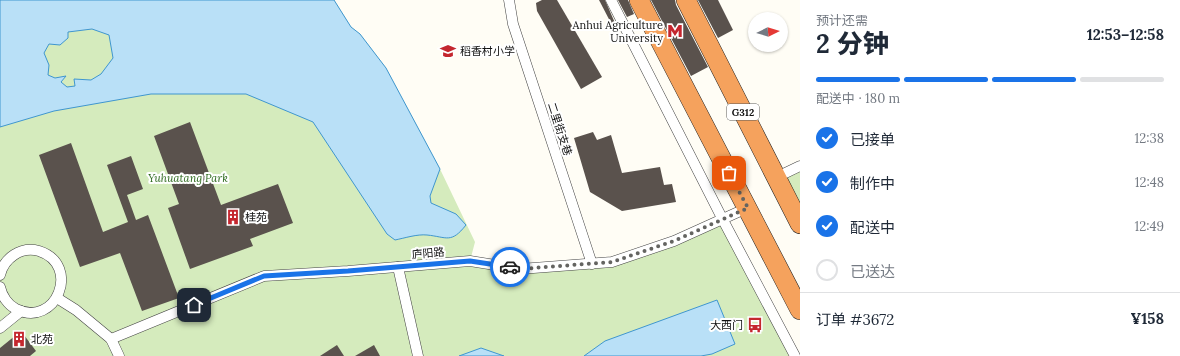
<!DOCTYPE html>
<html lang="zh">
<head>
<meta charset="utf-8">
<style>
	:root { --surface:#fff; --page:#f2f2f3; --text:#1f2937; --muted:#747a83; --line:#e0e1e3; --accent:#1a73e8 }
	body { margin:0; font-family:Lora,"Noto Sans SC",serif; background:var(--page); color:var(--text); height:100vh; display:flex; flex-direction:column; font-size:15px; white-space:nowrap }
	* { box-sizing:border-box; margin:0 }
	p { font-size:13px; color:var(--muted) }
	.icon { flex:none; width:22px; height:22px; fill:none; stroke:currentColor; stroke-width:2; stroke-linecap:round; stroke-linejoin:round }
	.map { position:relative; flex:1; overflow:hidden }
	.details { display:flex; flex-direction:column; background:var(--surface); width:380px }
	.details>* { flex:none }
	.needle { width:26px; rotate:85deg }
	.controls { position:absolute; left:748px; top:12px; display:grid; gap:8px }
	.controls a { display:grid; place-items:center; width:40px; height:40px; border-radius:50%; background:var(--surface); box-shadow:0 1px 3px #0004; font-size:20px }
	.pin { position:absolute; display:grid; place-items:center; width:34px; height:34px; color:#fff; margin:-17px; border-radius:8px; box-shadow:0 2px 6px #0006 }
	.courier { position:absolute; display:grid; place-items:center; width:40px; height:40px; margin:-20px; border:3px solid #1a73e8; border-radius:50%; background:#fff; color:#222; box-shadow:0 1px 5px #0007 }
	.overview em { font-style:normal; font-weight:800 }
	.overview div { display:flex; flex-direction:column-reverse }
	.overview { display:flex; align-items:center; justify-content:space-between; height:68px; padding:0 16px }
	h1 { font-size:26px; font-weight:800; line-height:30px }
	.bar { display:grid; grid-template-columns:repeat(4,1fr); gap:6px 4px; align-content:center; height:48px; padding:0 16px }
	.bar i { height:5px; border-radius:3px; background:var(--line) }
	.bar .on { background:var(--accent) }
	.bar p { grid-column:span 4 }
	.line { display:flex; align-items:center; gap:10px; padding:0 16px; border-top:1px solid var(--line) }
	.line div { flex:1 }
	ol { padding:0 16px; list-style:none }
	li { display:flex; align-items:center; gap:12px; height:44px }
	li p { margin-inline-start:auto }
	li .icon { padding:4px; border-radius:50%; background:var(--accent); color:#fff; stroke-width:4 }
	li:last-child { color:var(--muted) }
	li i { width:22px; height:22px; border:2px solid var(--line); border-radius:50% }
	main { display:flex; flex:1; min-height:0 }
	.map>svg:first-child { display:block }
</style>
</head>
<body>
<main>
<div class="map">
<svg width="800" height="356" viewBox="0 0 800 356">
	<rect width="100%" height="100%" fill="#fffdf5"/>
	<g fill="#d5ebbd">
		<path d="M 0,0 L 334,0 L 351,27 L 360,34 L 386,68 L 440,169 L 475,242 L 470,261 L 520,269 L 612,262 L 723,220 L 795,356 L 0,356 Z"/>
		<path d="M 800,166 L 800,206 L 783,174 Z"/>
	</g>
	<g fill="#b9e0f7" stroke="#3f96cf" fill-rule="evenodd">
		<path d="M 0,0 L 334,0 L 351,27 L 360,34 L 386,68 L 440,169 L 430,196 L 431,203 L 456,214 L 466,225 C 451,244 447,237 427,235 C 417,234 405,238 395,240 L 387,234 L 313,122 L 246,94 L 151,94 L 54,111 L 0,127 ZM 92,29 L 109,35 L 113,58 L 101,74 L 91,80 L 74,79 L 75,86 L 67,87 L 61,82 L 66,76 L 55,78 L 48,75 L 49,65 L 44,53 L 49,44 L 60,45 L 68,38 L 68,32 Z"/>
		<path d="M 717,300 L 735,344 L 712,354 L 701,356 L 584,356 L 605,341 Z"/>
		<path d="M 481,348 L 504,356 L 459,356 Z"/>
	</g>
	<g fill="#5a524d">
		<path d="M 542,0 L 557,0 L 602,77 L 581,89 L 537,11 L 536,3 Z"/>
		<path d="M 599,0 L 605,0 L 615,23 L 612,25 Z"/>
		<path d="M 618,0 L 628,0 L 634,14 L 627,17 Z"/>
		<path d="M 651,0 L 675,0 L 676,5 L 708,67 L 691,76 Z"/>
		<path d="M 698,0 L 718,0 L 733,30 L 718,38 Z"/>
		<path d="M 190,122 L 221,205 L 278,184 L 293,223 L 250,239 L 253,246 L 190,269 L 168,208 L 179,204 L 154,136 Z"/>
		<path d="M 593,132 L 597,140 L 611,135 L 622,173 L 660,167 L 664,185 L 672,184 L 676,202 L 622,211 L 590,192 L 574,138 Z"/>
		<path d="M 71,143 L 103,232 L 128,222 L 107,165 L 131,156 L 143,189 L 127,195 L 136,220 L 148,215 L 179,298 L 142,311 L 120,253 L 80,267 L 39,155 Z"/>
		<path d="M 21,331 L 36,351 L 30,356 L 0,356 L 0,348 Z"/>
		<path d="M 337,345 L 344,356 L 320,356 Z"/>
		<path d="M 374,345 L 380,356 L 355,356 Z"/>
	</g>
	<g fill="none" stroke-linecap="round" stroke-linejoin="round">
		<defs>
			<g id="street">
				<path d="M 509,0 L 513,24 L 592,264"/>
				<path d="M 611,0 L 723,220 L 795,356"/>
				<path d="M 777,177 L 800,166"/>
				<path d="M 398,267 L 418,356"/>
				<path d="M 0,275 C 4,258 21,246 39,251 C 82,265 56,329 16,309 C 8,305 2,296 0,287"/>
				<path d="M 57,298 L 76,310 L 111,339 L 119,356"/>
				<path d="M 0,328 L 21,311"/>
				<path d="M 111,339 L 264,276 L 348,271 L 470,261 L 520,269 L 612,262 L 674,241 L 747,208"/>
			</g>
			<g id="highway">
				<path d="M 639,0 L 800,310"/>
				<path d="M 686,0 L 800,224"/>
			</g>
		</defs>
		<use href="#street" stroke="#444" stroke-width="11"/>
		<use href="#highway" stroke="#222" stroke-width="20"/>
		<use href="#street" stroke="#fff" stroke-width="10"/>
		<use href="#highway" stroke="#f5a25d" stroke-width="19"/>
	</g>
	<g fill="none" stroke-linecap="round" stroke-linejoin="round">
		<path stroke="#646461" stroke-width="4" stroke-dasharray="0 7.2" d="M 510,267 L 520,269 L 612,262 L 674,241 L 748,208 L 729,173"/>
		<path stroke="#1a73e8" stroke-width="5" d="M 194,305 L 264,276 L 348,271 L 470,261 L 510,267"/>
	</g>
	<defs>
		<symbol id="metro-bare" viewBox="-9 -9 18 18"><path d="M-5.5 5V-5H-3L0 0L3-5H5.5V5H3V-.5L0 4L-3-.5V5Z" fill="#c4262e" stroke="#fff" stroke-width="2.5" paint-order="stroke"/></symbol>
		<symbol id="school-bare" viewBox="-9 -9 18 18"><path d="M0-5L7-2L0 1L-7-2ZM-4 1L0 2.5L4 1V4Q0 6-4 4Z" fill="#c4262e" stroke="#fff" stroke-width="2.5" paint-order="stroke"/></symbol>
		<symbol id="building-bare" viewBox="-9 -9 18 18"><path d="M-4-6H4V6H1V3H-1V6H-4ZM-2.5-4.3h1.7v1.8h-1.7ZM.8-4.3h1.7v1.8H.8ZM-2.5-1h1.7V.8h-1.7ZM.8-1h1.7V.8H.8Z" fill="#c4262e" stroke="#fff" stroke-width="2.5" paint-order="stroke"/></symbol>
		<symbol id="bus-bare" viewBox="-9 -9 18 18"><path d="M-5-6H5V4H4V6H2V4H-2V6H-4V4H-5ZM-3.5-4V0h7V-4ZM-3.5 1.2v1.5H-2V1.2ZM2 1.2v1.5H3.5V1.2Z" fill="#c4262e" stroke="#fff" stroke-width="2.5" paint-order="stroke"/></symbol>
	</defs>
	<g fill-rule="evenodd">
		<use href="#metro-bare" x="664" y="20" width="22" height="22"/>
		<use href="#school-bare" x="437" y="40" width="22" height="22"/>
		<use href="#building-bare" x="222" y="206" width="22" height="22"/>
		<use href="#bus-bare" x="744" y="314" width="22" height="22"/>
		<use href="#building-bare" x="8" y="328" width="22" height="22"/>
	</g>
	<g text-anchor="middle" stroke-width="4" stroke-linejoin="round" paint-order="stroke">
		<rect fill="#fff" stroke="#585858" stroke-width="1" x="727" y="104" width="32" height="16" rx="3"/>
		<g font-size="10" font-weight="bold" fill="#111">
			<text x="743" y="116">G312</text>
		</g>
		<g font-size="11" fill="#111" stroke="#fff" text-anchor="start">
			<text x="663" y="29" text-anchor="end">Anhui Agriculture<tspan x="663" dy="13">University</tspan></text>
			<text x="460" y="55">稻香村小学</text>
			<text x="245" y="221">桂苑</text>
			<text x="743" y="329" text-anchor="end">大西门</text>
			<text x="31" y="343">北苑</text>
		</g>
		<g font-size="11" fill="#111" stroke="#fff">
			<text transform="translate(560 129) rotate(72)" y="4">二里街支巷</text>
			<text transform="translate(428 253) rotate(-5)" y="4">庐阳路</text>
		</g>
		<g font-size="11" font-style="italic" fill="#2f6b1f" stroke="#fff">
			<text x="188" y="182">Yuhuatang Park</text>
		</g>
	</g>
</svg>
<div class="controls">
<a><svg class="needle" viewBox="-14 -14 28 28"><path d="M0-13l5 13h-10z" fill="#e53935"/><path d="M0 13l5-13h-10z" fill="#747a83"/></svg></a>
</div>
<div class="pin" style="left:729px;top:173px;background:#ea580c"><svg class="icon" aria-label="bag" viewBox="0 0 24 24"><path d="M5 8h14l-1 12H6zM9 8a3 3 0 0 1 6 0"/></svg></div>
<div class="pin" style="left:194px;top:305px;background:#1f2937"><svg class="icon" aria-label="home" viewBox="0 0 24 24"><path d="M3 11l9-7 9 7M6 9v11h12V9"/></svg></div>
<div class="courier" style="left:510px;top:267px"><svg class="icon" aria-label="car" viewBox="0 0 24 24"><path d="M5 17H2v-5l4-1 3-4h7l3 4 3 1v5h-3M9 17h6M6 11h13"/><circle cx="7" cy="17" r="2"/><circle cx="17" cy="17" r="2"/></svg></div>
</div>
<section class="details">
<div class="overview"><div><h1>2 分钟</h1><p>预计还需</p></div><em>12:53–12:58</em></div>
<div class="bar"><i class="on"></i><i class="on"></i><i class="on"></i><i></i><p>配送中 · 180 m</p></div>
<ol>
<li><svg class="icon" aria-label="check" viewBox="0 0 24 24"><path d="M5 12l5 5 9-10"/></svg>已接单<p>12:38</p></li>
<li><svg class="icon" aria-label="check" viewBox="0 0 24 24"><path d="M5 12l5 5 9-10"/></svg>制作中<p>12:48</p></li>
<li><svg class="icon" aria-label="check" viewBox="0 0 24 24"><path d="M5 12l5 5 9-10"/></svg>配送中<p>12:49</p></li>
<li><i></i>已送达</li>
</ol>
<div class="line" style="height:52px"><div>订单 #3672</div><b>¥158</b></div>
</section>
</main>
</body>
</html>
